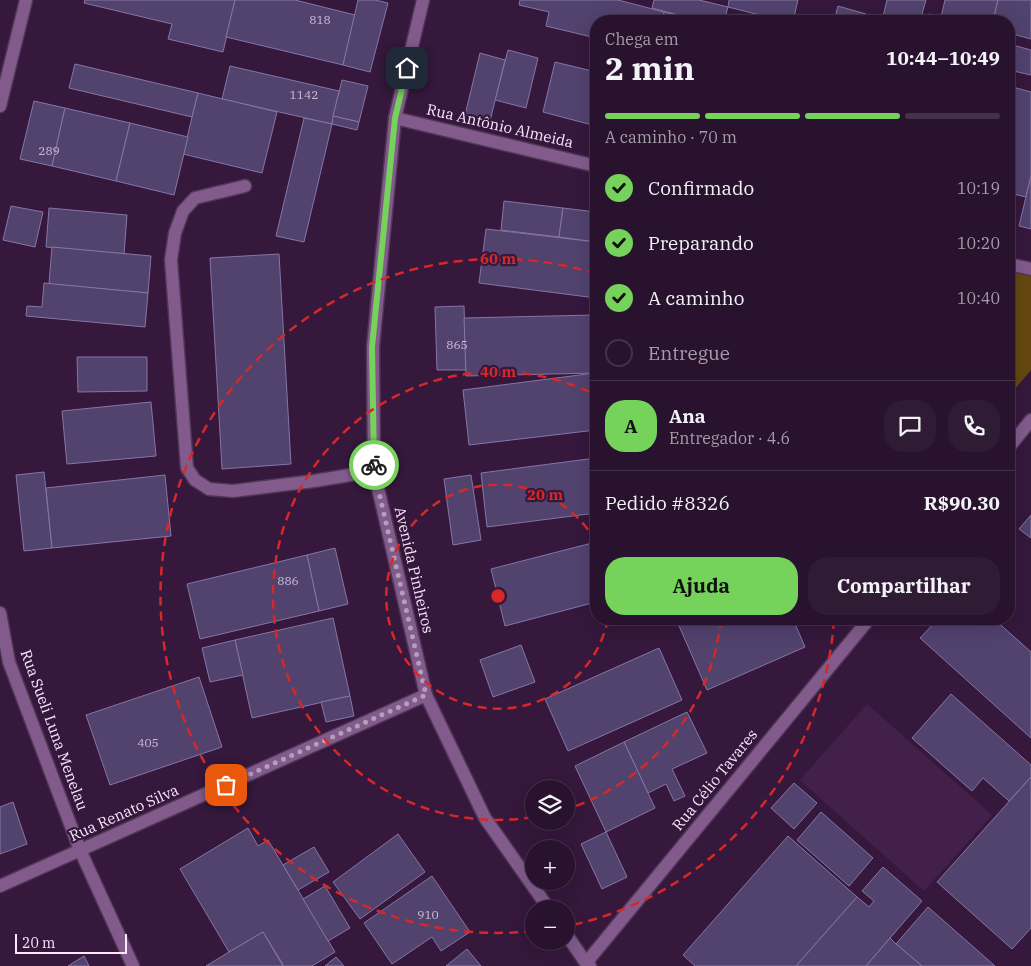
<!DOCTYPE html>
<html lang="pt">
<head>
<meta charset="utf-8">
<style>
	:root { --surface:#28122d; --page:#301b35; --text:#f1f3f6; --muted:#a59eaa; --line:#443249; --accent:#75d25b }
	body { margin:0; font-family:"IBM Plex Serif",serif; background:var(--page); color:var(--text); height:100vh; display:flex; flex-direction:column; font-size:19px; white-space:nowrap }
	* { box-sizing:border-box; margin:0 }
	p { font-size:16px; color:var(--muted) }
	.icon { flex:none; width:28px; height:28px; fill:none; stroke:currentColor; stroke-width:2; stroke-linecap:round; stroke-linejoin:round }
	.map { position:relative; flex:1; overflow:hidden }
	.sheet { position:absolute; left:590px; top:15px; width:425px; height:610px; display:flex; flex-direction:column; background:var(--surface); border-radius:20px; box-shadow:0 5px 20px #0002,0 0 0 1px var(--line) }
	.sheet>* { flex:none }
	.fabs { position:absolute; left:525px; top:780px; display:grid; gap:10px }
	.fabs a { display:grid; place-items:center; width:50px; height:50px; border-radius:50%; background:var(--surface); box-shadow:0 5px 20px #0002,0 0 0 1px var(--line); font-size:25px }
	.scale { position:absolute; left:15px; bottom:12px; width:112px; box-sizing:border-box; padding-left:5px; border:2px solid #f9e7fe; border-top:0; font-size:14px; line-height:18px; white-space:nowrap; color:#f9e7fe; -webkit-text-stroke:4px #35183c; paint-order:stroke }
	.pin { position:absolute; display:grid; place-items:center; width:42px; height:42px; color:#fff; margin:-21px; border-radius:10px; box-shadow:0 2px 8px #0006 }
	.courier { position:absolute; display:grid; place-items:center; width:50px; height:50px; margin:-25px; border:4px solid #75d25b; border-radius:50%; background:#fff; color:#222; box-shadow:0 1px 6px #0007 }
	.head em { font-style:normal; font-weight:700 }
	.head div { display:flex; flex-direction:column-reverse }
	.head { display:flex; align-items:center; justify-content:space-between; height:85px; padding:0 15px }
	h1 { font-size:32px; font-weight:700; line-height:38px }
	.bar { display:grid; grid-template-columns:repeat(4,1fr); gap:8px 5px; align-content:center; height:60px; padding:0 15px }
	.bar i { height:6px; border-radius:4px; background:var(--line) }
	.bar .active { background:var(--accent) }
	.bar p { grid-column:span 4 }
	.line { display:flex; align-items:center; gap:12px; padding:0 15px; border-top:1px solid var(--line) }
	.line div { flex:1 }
	.round { display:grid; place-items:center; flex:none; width:52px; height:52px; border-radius:20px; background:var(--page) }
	ol { padding:0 15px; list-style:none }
	li { display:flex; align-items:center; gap:15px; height:55px }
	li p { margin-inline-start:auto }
	li .icon { padding:5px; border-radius:50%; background:var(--accent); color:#111; stroke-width:4 }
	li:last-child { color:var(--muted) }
	li i { width:28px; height:28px; border:2px solid var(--line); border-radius:50% }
	.cta { display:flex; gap:10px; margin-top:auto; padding:10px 15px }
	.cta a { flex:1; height:58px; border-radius:20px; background:var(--accent); color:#111; font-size:20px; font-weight:700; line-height:58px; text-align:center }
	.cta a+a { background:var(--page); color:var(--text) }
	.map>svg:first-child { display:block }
</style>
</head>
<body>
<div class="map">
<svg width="1031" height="966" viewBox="0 0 1031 966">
	<rect width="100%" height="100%" fill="#35183c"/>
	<path fill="#42204a" d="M 867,704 L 992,815 L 924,891 L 800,780 Z"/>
	<path fill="#644810" d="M 1009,270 L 1031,275 L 1031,370 L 1009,396 Z"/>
	<g fill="#51426e" stroke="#8676a6">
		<path d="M 85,0 L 235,0 L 223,52 L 168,39 L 172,24 L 84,3 Z"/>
		<path d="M 235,0 L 295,0 L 355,15 L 343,65 L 226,37 Z"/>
		<path d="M 358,0 L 375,0 L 388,3 L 370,72 L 343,65 Z"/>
		<path d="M 520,0 L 618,0 L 664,12 L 662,21 L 596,21 L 596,38 L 546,26 L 549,12 L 519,5 Z"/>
		<path d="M 654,0 L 699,0 L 728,7 L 724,21 L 701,21 L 652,8 Z"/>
		<path d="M 729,0 L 798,0 L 793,21 L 784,21 L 728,7 Z"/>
		<path d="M 887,0 L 926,0 L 920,21 L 882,21 Z"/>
		<path d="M 945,0 L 998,0 L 993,21 L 959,21 L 941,17 Z"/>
		<path d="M 998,0 L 1031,0 L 1031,39 L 1009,33 L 1009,21 L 993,21 Z"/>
		<path d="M 838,6 L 866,14 L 864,21 L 834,21 Z"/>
		<path d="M 664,12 L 701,21 L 662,21 Z"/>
		<path d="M 929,14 L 941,17 L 959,21 L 927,21 Z"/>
		<path d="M 1009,44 L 1031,50 L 1031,75 L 1009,70 Z"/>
		<path d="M 508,50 L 538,58 L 526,108 L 495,100 Z"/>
		<path d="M 480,53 L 505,60 L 490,121 L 465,115 Z"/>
		<path d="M 555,62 L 596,72 L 596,126 L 543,112 Z"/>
		<path d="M 75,64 L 198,93 L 192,117 L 69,88 Z"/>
		<path d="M 230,66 L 339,91 L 332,124 L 222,99 Z"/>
		<path d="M 342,80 L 368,86 L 359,122 L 333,116 Z"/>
		<path d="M 1009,86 L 1031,92 L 1031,176 L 1026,197 L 1009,193 Z"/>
		<path d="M 198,93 L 277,112 L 262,173 L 183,154 Z"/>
		<path d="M 34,101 L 65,108 L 52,166 L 20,159 Z"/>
		<path d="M 65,108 L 130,123 L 116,181 L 52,166 Z"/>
		<path d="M 333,116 L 359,122 L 357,130 L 332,124 Z"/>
		<path d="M 304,118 L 332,124 L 304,242 L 276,236 Z"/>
		<path d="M 130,123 L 188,137 L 174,195 L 116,181 Z"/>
		<path d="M 1031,176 L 1031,229 L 1019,226 Z"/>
		<path d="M 504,201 L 563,208 L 559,237 L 501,230 Z"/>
		<path d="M 11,206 L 43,212 L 35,247 L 3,240 Z"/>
		<path d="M 49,208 L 127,215 L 124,254 L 46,247 Z"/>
		<path d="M 563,208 L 596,212 L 596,242 L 559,237 Z"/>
		<path d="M 486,229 L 596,242 L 596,298 L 479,283 Z"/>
		<path d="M 52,247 L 151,256 L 148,293 L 49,284 Z"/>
		<path d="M 279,254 L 291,464 L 222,469 L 210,258 Z"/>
		<path d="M 44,283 L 148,293 L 145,327 L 26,316 L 27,306 L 42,307 Z"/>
		<path d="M 464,306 L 466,370 L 437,370 L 435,307 Z"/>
		<path d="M 594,315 L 595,373 L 466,376 L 464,318 Z"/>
		<path d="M 77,357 L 147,357 L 147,391 L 78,392 Z"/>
		<path d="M 595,373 L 596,373 L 596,430 L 469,445 L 463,390 Z"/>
		<path d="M 151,402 L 156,456 L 67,464 L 62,411 Z"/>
		<path d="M 596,458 L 596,513 L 487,527 L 481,473 Z"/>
		<path d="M 44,472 L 52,548 L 24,551 L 16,475 Z"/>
		<path d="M 165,475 L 171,536 L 52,548 L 46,488 Z"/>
		<path d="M 471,475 L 481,540 L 453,545 L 444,479 Z"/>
		<path d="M 1031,515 L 1031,538 L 1019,529 Z"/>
		<path d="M 596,542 L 596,602 L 505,626 L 491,569 Z"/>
		<path d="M 335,548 L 348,604 L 319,611 L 307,555 Z"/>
		<path d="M 307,555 L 319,611 L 200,639 L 187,584 Z"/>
		<path d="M 333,618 L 350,696 L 252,718 L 235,640 Z"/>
		<path d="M 676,619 L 793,619 L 805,647 L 707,690 Z"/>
		<path d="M 938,619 L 994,619 L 1031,652 L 1031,738 L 920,638 Z"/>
		<path d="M 235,640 L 243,675 L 210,682 L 202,648 Z"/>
		<path d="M 521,645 L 535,682 L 493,697 L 480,660 Z"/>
		<path d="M 659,648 L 682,700 L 568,751 L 545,699 Z"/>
		<path d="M 199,677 L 222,747 L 110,785 L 86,715 Z"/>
		<path d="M 951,694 L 1031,765 L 1031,777 L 1009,801 L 983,778 L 972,791 L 912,738 Z"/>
		<path d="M 350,696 L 354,716 L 326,722 L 321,702 Z"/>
		<path d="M 687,712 L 707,753 L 672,769 L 685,796 L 674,801 L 666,784 L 648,793 L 624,742 Z"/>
		<path d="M 624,742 L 655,808 L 606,832 L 575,766 Z"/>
		<path d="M 1031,777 L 1031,928 L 1012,949 L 937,882 Z"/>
		<path d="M 794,783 L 817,803 L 794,829 L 771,808 Z"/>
		<path d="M 13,802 L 27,844 L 0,854 L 0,807 Z"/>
		<path d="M 821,812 L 873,858 L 849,886 L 797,840 Z"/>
		<path d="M 248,828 L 258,846 L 268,840 L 335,952 L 312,966 L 284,966 L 263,932 L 229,952 L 180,869 Z"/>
		<path d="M 606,832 L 627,877 L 602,889 L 581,844 Z"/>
		<path d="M 398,834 L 425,872 L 360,919 L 333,882 Z"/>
		<path d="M 788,836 L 857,897 L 796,966 L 695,966 L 683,955 Z"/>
		<path d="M 314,847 L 329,872 L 298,890 L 283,865 Z"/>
		<path d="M 883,867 L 922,901 L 866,966 L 796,966 L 857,897 L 869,907 L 874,901 L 862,891 Z"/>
		<path d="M 432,876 L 470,932 L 441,951 L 432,937 L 392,964 L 364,923 Z"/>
		<path d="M 325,886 L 350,928 L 328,941 L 303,899 Z"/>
		<path d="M 928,907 L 995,966 L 922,966 L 896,944 Z"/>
		<path d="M 263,932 L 283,966 L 206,966 L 229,952 Z"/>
		<path d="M 890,938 L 896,944 L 922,966 L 866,966 Z"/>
		<path d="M 467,949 L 481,966 L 446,966 Z"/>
		<path d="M 84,956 L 89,966 L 68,966 Z"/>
		<path d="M 336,957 L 344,966 L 325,966 Z"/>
	</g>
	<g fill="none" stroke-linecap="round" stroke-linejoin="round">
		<defs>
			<path id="service" d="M 245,186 L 195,198 L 183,211 L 175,233 L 171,260 L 187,468 L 195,480 L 209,489 L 233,491 L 314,481 L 374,471"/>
			<g id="minor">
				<path d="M 0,106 L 26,0"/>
				<path d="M 395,118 L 596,166"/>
				<path d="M 1009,264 L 1031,269"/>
				<path d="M 1009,447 L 1031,420"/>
				<path d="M 0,613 L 9,662 L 80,850 L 133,966"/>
				<path d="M 0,886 L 426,695"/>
				<path d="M 586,963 L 869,619"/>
			</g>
			<g id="tertiary">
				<path d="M 423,0 L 395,118 L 373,347 L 374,471 L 426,695 L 485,818 L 549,909"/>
				<path d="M 566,934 L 586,963 L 590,966"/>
			</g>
		</defs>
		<use href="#service" stroke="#503557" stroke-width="15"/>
		<use href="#minor" stroke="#503557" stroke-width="15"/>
		<use href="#tertiary" stroke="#503557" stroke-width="15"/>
		<use href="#service" stroke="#825b8c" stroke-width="12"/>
		<use href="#minor" stroke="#825b8c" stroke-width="12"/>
		<use href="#tertiary" stroke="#825b8c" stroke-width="12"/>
	</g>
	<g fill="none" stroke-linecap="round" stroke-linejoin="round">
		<path stroke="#b49fba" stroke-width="5" stroke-dasharray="0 9" d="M 226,785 L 426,695 L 374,471 L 374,465"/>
		<path stroke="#75d25b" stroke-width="6" d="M 374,465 L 372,347 L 395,118 L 407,68"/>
	</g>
	<g fill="none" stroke="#d62828" stroke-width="2.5" stroke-dasharray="9 6">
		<path d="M608 619A112 112 0 1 1 596 542"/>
		<path d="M721 619A224 224 0 0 1 567 809M533 817A224 224 0 1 1 596 395"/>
		<path d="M834 620A337 337 0 0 1 568 926M533 931A337 337 0 1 1 594 273"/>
	</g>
	<g text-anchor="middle" stroke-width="4.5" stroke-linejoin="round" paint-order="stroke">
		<g font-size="12" fill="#cfbeda">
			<text x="320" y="24">818</text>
			<text x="304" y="99">1142</text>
			<text x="49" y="155">289</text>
			<text x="457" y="349">865</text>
			<text x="288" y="585">886</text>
			<text x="148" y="747">405</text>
			<text x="428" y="919">910</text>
		</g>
		<g font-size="15" fill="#f9e7fe" stroke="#35183c">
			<text transform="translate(500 126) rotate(13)" y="5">Rua Antônio Almeida</text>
			<text transform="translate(414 570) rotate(77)" y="5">Avenida Pinheiros</text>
			<text transform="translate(54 730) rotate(70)" y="5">Rua Sueli Luna Menelau</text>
			<text transform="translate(715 780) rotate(-51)" y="5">Rua Célio Tavares</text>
			<text transform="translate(124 813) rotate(-24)" y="5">Rua Renato Silva</text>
		</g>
	</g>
	<circle cx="498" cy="596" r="8" fill="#d62828" stroke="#35183c" stroke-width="2.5"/>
	<g font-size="15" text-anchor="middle" font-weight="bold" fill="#d62828" stroke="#35183c" stroke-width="4.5" stroke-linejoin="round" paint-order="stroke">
		<text x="498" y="264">60 m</text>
		<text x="498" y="377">40 m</text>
		<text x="545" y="500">20 m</text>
	</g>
</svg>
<div class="fabs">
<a><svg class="icon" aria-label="layers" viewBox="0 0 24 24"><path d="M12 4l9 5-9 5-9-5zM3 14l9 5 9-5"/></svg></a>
<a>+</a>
<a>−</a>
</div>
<div class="scale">20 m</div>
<div class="pin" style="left:226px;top:785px;background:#ea580c"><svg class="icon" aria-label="bag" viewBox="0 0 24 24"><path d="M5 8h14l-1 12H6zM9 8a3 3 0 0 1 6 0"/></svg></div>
<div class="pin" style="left:407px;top:68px;background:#1f2937"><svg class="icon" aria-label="home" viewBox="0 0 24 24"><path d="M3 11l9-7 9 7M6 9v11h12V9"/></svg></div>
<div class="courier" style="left:374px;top:465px"><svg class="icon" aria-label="bike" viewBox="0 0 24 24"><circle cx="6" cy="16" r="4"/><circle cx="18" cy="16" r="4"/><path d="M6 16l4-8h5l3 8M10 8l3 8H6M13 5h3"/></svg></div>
<section class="sheet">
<div class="head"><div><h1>2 min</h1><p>Chega em</p></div><em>10:44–10:49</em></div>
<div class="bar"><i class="active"></i><i class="active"></i><i class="active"></i><i></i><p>A caminho · 70 m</p></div>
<ol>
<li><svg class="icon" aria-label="check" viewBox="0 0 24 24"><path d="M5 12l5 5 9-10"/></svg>Confirmado<p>10:19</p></li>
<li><svg class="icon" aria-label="check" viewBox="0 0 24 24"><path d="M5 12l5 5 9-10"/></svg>Preparando<p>10:20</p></li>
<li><svg class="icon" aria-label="check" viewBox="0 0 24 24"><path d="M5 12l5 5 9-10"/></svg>A caminho<p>10:40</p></li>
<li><i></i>Entregue</li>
</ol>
<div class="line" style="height:90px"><b class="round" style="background:var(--accent);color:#111">A</b><div><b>Ana</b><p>Entregador · 4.6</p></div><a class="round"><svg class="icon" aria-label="chat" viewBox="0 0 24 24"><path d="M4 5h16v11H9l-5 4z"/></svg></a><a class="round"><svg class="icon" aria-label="phone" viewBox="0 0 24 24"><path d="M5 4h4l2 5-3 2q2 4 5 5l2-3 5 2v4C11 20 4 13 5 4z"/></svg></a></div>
<div class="line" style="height:65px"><div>Pedido #8326</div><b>R$90.30</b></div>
<div class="cta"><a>Ajuda</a><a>Compartilhar</a></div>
</section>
</div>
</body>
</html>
